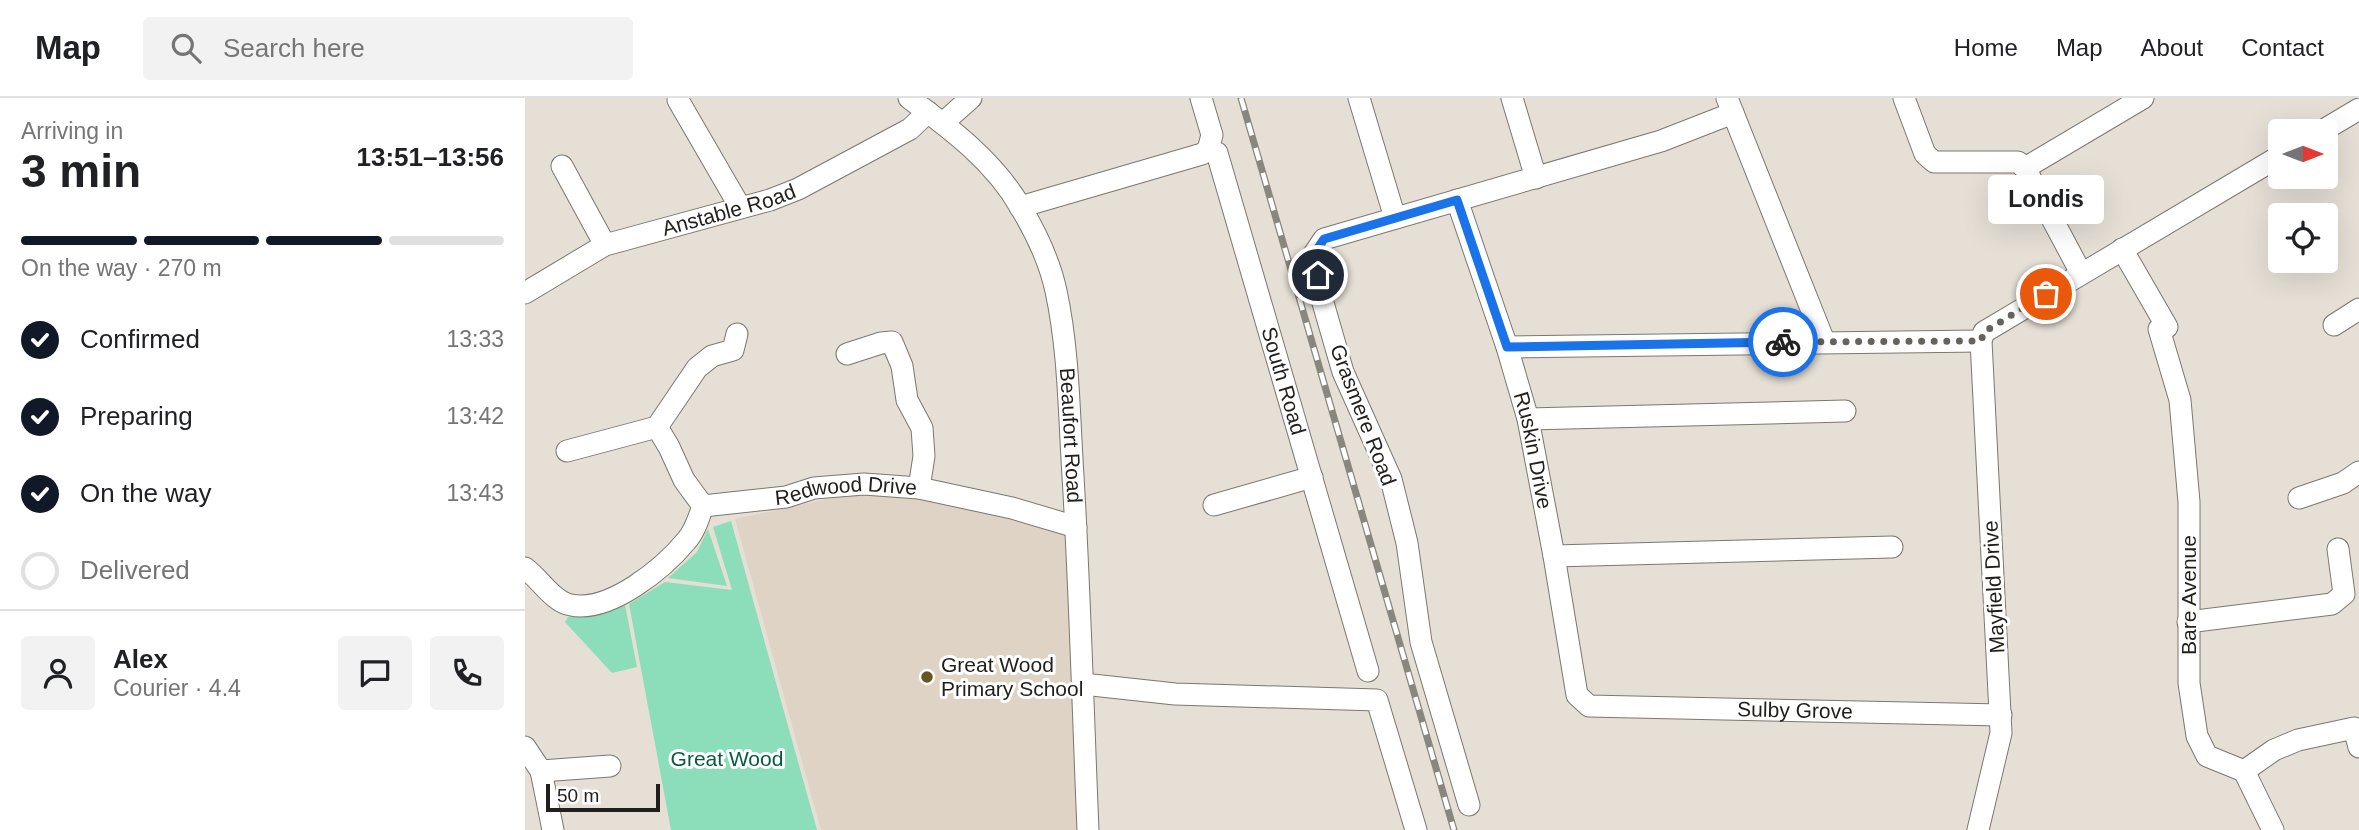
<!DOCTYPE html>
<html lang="en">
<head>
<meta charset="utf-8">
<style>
	:root { --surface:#fff; --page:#f2f2f2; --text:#202124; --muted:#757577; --line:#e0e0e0; --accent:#111827 }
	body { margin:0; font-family:Arial,sans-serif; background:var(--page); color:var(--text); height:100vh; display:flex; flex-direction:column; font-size:26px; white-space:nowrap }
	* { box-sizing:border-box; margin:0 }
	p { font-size:23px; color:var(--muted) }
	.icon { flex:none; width:38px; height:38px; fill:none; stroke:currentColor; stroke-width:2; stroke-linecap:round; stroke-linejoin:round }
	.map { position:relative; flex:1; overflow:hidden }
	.details { display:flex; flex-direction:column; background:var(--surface); width:525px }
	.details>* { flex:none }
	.needle { width:46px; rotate:90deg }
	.tools { position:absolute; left:1743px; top:21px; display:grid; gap:14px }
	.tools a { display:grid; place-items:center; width:70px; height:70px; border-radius:7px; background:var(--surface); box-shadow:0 7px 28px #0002; font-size:35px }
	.scale { position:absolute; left:21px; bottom:18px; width:114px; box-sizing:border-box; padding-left:7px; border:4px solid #211f1c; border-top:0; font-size:19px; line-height:24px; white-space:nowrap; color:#211f1c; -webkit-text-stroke:5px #fff; paint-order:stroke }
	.pin { position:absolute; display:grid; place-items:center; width:60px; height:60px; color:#fff; margin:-30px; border:4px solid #fff; border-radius:50%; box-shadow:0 2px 7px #0007 }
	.courier { position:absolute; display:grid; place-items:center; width:70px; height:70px; margin:-35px; border:5px solid #1a73e8; border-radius:50%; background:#fff; color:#222; box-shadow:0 2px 9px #0007 }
	.bubble { position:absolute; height:49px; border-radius:7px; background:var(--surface); box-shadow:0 7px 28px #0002; font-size:23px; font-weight:600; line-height:49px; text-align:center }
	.headline em { font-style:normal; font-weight:600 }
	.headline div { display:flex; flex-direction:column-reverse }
	.headline { display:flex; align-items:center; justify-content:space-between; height:119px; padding:0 21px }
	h1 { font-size:46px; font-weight:600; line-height:52px }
	.bar { display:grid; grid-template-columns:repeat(4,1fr); gap:10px 7px; align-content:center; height:84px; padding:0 21px }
	.bar i { height:9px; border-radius:5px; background:var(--line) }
	.bar .current { background:var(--accent) }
	.bar p { grid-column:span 4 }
	.line { display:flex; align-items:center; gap:18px; padding:0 21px; border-top:2px solid var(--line) }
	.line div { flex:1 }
	.round { display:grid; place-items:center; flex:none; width:74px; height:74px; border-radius:7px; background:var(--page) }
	ol { padding:0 21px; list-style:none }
	li { display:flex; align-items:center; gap:21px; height:77px }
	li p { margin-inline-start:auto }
	li .icon { padding:7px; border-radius:50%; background:var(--accent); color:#fff; stroke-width:4 }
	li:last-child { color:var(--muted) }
	li i { width:38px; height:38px; border:4px solid var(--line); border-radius:50% }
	header { display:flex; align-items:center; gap:42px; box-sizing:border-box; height:98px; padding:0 35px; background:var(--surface); border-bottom:2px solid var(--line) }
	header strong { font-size:33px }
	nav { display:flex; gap:38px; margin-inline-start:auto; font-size:24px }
	.search { width:490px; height:63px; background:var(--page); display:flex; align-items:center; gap:18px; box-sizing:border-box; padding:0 24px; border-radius:7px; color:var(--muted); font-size:26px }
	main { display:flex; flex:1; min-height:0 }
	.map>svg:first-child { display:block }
</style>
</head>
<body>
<header>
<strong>Map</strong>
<div class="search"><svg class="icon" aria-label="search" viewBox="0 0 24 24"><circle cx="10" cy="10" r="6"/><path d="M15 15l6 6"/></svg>Search here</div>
<nav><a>Home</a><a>Map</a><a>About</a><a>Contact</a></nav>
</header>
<main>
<section class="details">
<div class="headline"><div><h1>3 min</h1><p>Arriving in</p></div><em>13:51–13:56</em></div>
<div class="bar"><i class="current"></i><i class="current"></i><i class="current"></i><i></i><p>On the way · 270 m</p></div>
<ol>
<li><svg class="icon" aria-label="check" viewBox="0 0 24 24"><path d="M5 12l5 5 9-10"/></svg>Confirmed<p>13:33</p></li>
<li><svg class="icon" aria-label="check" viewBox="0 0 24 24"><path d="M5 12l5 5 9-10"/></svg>Preparing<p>13:42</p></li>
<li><svg class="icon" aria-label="check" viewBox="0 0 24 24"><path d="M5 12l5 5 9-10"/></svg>On the way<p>13:43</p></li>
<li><i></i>Delivered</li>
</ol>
<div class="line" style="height:126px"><a class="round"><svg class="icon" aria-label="person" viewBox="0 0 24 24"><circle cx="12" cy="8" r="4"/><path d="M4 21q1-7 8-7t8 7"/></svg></a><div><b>Alex</b><p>Courier · 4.4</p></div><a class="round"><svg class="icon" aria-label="chat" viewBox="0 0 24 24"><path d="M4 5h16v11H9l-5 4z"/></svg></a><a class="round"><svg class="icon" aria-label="phone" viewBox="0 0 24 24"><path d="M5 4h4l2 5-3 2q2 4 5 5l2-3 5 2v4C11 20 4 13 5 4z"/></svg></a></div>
</section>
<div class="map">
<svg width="1834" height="732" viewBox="0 0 1834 732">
	<rect width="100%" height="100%" fill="#e5dfd6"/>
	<path fill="#ded3c4" d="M 340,393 L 436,403 L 546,427 L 552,732 L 296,732 L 210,421 Z"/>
	<g fill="#8bdeb9">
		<path d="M 206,423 L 292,732 L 146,732 L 104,506 L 140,484 L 207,492 L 188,429 Z"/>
		<path d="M 183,431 L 202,488 L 143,480 L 172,454 Z"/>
		<path d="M 100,507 L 112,569 L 87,575 L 40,524 L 43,519 L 80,514 Z"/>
	</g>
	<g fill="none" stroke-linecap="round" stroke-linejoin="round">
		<defs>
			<g id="minor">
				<path id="s1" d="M 384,0 C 426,31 470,64 496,110 C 511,135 525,165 531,193 C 544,253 544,317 548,378 C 555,496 558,614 563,732"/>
				<path id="s2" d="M 676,0 L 687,37 L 683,52 L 692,55 L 843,573"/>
				<path d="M 834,0 L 870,120"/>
				<path d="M 987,0 L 1011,80"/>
				<path d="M 1202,0 L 1299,243"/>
				<path d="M 1379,0 L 1400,56 L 1409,64 L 1493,64 L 1500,70 L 1556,175"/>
				<path d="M 153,2 L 215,109"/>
				<path d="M 419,24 L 446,0"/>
				<path d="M 1797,33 L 1834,11"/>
				<path d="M 37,68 L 80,147"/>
				<path d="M 1500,70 L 1618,0"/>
				<path id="s3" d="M 932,102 L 982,249 L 1003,321 L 1029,458 L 1052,597 L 1064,608 L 1476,617"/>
				<path d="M 495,109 L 677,56 L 683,52"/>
				<path d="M 1597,151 L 1642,229"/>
				<path id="s4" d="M 0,195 L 80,147 L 245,102 L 273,91 L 385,31 L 403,14"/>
				<path d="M 1809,227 L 1834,211"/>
				<path d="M 1634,231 L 1655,302 L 1664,404 L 1664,585 L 1672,638 L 1682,658 L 1719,673 L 1748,732"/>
				<path d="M 982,249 L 1456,243"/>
				<path d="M 322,256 L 356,245 L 367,244 L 377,268 L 382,302 L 397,330 L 399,358 L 394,390"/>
				<path d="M 1003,321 L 1320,313"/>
				<path id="s5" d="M 132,329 L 144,349 L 159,382 L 178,408 L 261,399 L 289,390 L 339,386 L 394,390 L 487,410 L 551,429"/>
				<path d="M 42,353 L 132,329 L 172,270 L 187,258 L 208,252 L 212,236"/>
				<path d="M 1774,400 L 1818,385 L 1834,374"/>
				<path d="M 689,407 L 787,379"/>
				<path d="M 1029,458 L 1367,449"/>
				<path d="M 0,470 C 15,481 28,504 46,507 C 85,515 139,470 162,442 C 170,433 174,419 178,408"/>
				<path d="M 1663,524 L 1807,506 L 1819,496 L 1813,451"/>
				<path d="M 558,586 L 650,596 L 852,602 L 891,732"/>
				<path d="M 0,649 L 16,673 L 28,732"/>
				<path d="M 16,673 L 85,668"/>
				<path d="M 1719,673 L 1749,652 L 1773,642 L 1829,630 L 1834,649"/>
				<path d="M 944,707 L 896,544 L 882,445 L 866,381 L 818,274 L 796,198 L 789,156 L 799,141 L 1136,43 L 1208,15"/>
				<path d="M 1453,732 L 1476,635 L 1456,243 L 1459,234 L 1755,58"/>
			</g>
		</defs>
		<use href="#minor" stroke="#7c776f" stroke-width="23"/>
		<use href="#minor" stroke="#fff" stroke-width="21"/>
		<defs>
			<path id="rail" d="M 716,0 L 929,732"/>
		</defs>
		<use href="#rail" stroke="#89857f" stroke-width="7"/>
		<use href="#rail" stroke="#fff" stroke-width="4.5" stroke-dasharray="13" stroke-linecap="butt"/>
	</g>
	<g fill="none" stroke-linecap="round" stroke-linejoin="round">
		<path stroke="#66625d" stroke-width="7" stroke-dasharray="0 12.6" d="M 1258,244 L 1456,243 L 1459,234 L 1521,196"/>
		<path stroke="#1a73e8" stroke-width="9" d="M 793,177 L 789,156 L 799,141 L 932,102 L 982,249 L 1258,244"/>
	</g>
	<circle fill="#685523" stroke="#fff" stroke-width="2.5" cx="402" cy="579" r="7"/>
	<g text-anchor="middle" stroke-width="6" stroke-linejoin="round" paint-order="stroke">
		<g font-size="21" fill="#211f1c" stroke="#fff">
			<text dy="7" stroke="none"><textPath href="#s4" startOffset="222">Anstable Road</textPath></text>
			<text dy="7" stroke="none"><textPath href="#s2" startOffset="301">South Road</textPath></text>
			<text transform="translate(838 317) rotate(69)" y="7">Grasmere Road</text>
			<text dy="7" stroke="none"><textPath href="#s1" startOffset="394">Beaufort Road</textPath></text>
			<text dy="7" stroke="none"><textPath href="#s3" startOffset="262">Ruskin Drive</textPath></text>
			<text dy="7" stroke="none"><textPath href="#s5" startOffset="236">Redwood Drive</textPath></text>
			<text transform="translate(1469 489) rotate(-93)" y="7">Mayfield Drive</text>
			<text transform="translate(1664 497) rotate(-90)" y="7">Bare Avenue</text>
			<text dy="7" stroke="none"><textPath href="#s3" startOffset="733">Sulby Grove</textPath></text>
		</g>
		<g font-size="21" fill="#211f1c" stroke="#fff" text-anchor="start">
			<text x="416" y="574">Great Wood<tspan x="416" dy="24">Primary School</tspan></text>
		</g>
		<g font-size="21" fill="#065a3f" stroke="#fff">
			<text x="202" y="668">Great Wood</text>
		</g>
	</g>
</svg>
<div class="tools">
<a><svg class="needle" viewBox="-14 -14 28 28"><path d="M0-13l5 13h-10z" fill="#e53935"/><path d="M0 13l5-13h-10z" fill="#757577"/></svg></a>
<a><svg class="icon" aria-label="locate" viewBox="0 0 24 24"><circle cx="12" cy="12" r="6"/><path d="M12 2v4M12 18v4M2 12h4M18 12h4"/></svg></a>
</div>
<div class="scale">50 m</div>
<div class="pin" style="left:1521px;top:196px;background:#ea580c"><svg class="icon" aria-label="bag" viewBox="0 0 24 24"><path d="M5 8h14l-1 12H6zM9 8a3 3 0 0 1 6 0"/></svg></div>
<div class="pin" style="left:793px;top:177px;background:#1f2937"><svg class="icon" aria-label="home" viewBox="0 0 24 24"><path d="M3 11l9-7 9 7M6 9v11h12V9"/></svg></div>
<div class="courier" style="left:1258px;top:244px"><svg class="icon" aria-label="bike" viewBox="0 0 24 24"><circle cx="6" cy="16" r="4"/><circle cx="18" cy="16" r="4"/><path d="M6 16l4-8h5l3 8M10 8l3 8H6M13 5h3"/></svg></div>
<div class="bubble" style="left:1463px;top:77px;width:116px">Londis</div>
</div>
</main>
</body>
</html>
